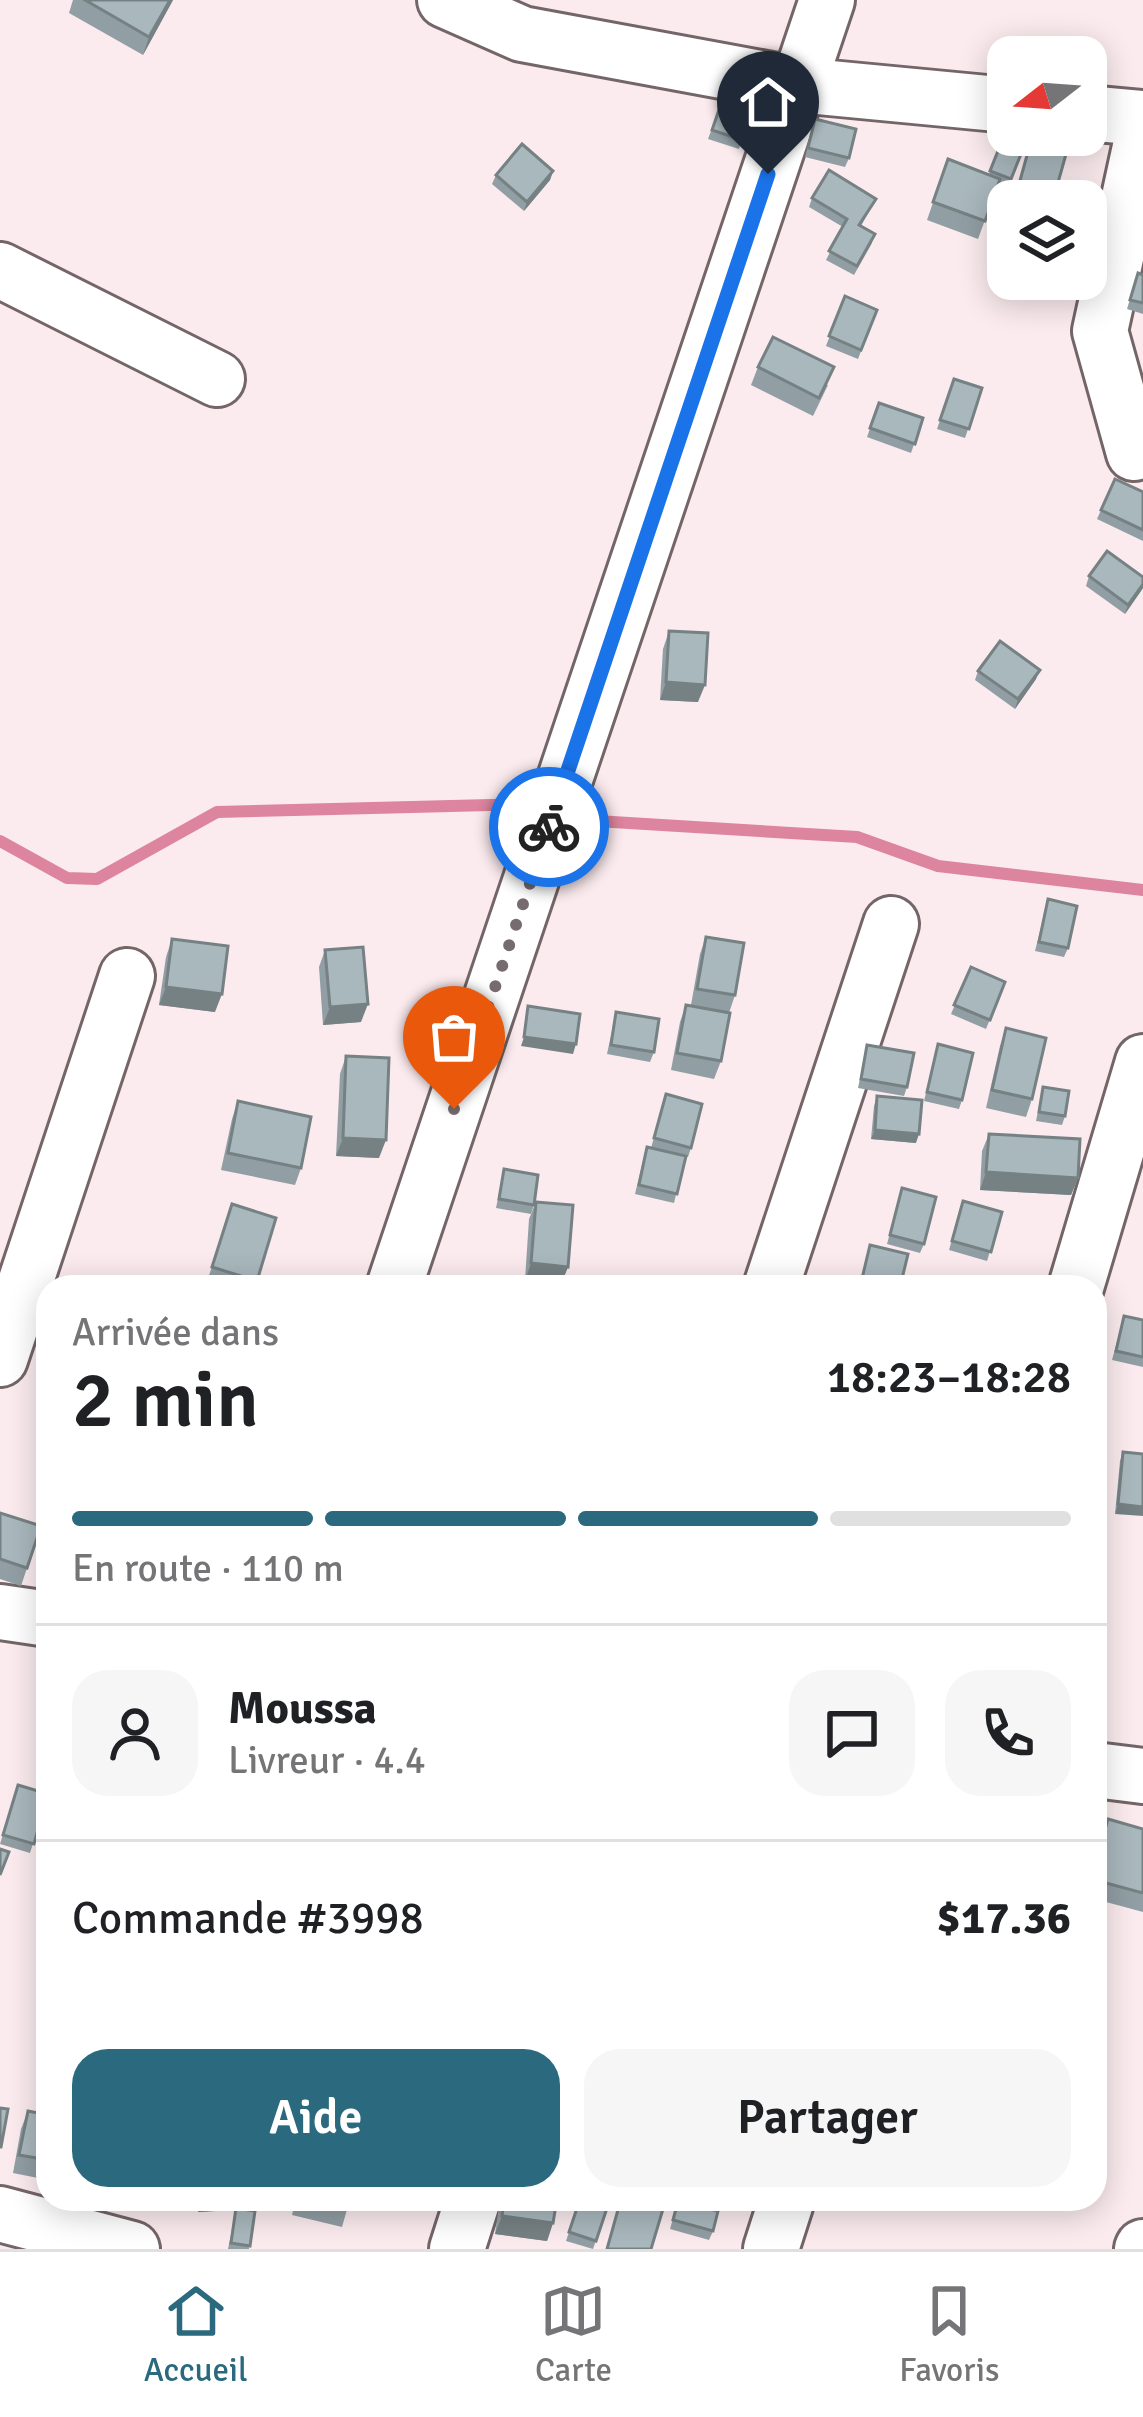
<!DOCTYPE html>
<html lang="fr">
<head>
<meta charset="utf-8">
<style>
	:root { --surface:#fff; --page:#f6f6f6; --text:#202124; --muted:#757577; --line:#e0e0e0; --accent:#2a697e }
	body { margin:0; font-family:Signika,sans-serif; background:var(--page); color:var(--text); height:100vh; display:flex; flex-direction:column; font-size:45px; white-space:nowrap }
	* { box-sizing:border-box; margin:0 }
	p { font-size:39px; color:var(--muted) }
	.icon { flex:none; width:66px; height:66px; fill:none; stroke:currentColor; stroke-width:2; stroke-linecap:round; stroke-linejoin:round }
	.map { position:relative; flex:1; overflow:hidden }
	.sheet { position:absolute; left:36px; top:1275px; width:1071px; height:936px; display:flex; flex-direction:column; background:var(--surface); border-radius:36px; box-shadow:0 6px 30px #0003 }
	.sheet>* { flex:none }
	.needle { width:78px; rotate:253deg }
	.fabs { position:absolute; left:987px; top:36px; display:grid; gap:24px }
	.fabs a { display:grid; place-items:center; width:120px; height:120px; border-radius:24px; background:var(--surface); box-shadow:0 6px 30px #0003; font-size:60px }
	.pin { position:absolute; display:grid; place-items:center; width:102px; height:102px; color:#fff; margin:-123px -51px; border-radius:50% 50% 50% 0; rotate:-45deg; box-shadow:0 0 12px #0007 }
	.pin .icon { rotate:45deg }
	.courier { position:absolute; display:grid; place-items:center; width:120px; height:120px; margin:-60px; border:9px solid #1a73e8; border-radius:50%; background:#fff; color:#222; box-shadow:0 3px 15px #0007 }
	.overview em { font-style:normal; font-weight:600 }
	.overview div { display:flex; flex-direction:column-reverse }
	.overview { display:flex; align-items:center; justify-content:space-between; height:204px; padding:0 36px }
	h1 { font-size:78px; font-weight:600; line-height:90px }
	.bar { display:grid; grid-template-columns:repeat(4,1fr); gap:18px 12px; align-content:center; height:144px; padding:0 36px }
	.bar i { height:15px; border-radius:9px; background:var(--line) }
	.bar .active { background:var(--accent) }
	.bar p { grid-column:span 4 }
	.line { display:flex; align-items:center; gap:30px; padding:0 36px; border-top:3px solid var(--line) }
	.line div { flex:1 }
	.round { display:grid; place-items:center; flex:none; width:126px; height:126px; border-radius:36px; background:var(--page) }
	.action { display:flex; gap:24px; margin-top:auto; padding:24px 36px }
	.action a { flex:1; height:138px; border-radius:36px; background:var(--accent); color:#fff; font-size:48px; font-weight:600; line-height:138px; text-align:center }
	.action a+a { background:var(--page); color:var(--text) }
	.menu { display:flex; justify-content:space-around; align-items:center; height:168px; border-top:3px solid var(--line); background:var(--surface); font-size:33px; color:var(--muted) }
	.menu a { display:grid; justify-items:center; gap:6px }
	.menu .active { color:var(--accent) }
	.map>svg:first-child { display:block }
</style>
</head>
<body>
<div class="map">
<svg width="1143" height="2249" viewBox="0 0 1143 2249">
	<rect width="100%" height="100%" fill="#fbebee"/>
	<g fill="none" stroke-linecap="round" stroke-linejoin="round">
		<g stroke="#dd849e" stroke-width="12">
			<path d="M 580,820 L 857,837 L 938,866 L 1143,890"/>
			<path d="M 0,841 L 67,878 L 97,879 L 217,812 L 530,804"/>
		</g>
		<defs>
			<g id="minor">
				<path d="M 445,0 L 522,34 L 798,85 L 1008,105"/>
				<path d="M 1086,113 L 1143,118"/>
				<path d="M 0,270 L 217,379"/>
				<path d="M 1134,453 L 1100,331 L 1143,133"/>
				<path d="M 394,1287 L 827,0"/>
				<path d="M 771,1287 L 891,924"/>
				<path d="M 1076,1287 L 1143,1062"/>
				<path d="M 0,1359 L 127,976"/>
				<path d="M 0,1612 L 48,1619"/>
				<path d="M 1095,1770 L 1143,1776"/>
				<path d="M 0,2214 L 132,2249"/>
				<path d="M 457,2249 L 473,2199"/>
				<path d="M 771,2249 L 787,2199"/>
				<path d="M 1142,2249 L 1143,2247"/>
			</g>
		</defs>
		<use href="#minor" stroke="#736568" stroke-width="60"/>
		<use href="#minor" stroke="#fff" stroke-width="54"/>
	</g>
	<g fill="#919ea3">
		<path d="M 73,0 L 173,0 L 143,55 L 69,13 Z"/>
		<path d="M 720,107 L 742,140 L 739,149 L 708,139 Z"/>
		<path d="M 815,119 L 849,158 L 845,167 L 805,157 Z"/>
		<path d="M 1004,136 L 1025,144 L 1008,189 L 998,185 L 978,239 L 927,220 L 948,159 L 989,174 Z"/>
		<path d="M 1032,137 L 1068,147 L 1053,201 L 1013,201 Z"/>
		<path d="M 553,171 L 550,180 L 524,211 L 492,184 L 496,175 Z"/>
		<path d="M 812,198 L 876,199 L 861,226 L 872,243 L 854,275 L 826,260 L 843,227 L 809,207 Z"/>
		<path d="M 1008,205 L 1008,253 L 993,247 Z"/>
		<path d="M 1138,273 L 1143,275 L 1143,314 L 1127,309 Z"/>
		<path d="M 845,296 L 877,310 L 858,359 L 826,346 Z"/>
		<path d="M 758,367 L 828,385 L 813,416 L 751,385 Z"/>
		<path d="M 954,379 L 982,388 L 965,438 L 937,429 Z"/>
		<path d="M 879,403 L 923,418 L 911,453 L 867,437 Z"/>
		<path d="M 1115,479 L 1143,492 L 1143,541 L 1097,519 Z"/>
		<path d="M 1089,576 L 1143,588 L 1125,614 L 1086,586 Z"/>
		<path d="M 669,631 L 698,702 L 660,700 L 663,649 Z"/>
		<path d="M 978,671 L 1036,679 L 1015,709 L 975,680 Z"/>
		<path d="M 1048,899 L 1068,948 L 1064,957 L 1035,951 Z"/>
		<path d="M 706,937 L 735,995 L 729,1013 L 721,1061 L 714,1079 L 671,1070 L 680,1022 L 686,1005 L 691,1005 L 700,954 Z"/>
		<path d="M 172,939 L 215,1012 L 159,1005 L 166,957 Z"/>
		<path d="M 325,950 L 361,1022 L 323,1025 L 319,967 Z"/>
		<path d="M 971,967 L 1005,982 L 986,1029 L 951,1014 Z"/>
		<path d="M 616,1012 L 654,1052 L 650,1062 L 607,1054 Z"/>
		<path d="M 1006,1028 L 1032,1099 L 1026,1117 L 986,1108 L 1000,1046 Z"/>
		<path d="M 938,1044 L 962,1100 L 959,1109 L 924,1101 Z"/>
		<path d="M 867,1045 L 907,1087 L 904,1096 L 858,1088 Z"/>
		<path d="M 346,1056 L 379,1158 L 336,1156 L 340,1074 Z"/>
		<path d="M 1043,1087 L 1065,1116 L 1062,1125 L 1036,1121 Z"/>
		<path d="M 666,1094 L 691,1148 L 688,1157 L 685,1157 L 674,1203 L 635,1194 L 644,1156 L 647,1147 L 651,1148 Z"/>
		<path d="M 877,1096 L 916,1143 L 871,1139 L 874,1106 Z"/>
		<path d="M 238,1101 L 301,1168 L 295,1185 L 221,1170 L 232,1119 Z"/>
		<path d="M 989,1134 L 1078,1178 L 1071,1195 L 980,1190 L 982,1151 Z"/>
		<path d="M 504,1169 L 534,1205 L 531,1214 L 496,1208 Z"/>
		<path d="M 902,1188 L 924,1244 L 920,1253 L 887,1244 Z"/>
		<path d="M 963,1201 L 1002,1212 L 987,1261 L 949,1250 Z"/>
		<path d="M 536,1202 L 568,1267 L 561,1284 L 543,1283 L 561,1287 L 522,1287 L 525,1280 L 529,1219 Z"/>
		<path d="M 232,1204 L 276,1218 L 254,1287 L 213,1287 L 206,1285 Z"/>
		<path d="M 1124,1316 L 1143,1320 L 1143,1367 L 1112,1360 Z"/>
		<path d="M 1123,1452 L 1143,1454 L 1115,1514 L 1120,1461 Z"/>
		<path d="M 0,1513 L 41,1526 L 21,1586 L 0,1579 Z"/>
		<path d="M 18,1785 L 48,1798 L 30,1853 L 0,1844 Z"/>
		<path d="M 1108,1819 L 1143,1829 L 1143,1912 L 1095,1899 L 1095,1858 Z"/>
		<path d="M 28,2111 L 48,2115 L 48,2180 L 13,2173 L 21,2129 Z"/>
		<path d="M 197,2199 L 248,2199 L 245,2209 L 249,2249 L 228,2249 L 236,2210 L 198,2212 Z"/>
		<path d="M 296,2199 L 350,2199 L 342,2227 L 292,2215 Z"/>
		<path d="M 500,2199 L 557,2199 L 553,2223 L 547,2241 L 495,2234 Z"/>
		<path d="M 580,2199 L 610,2199 L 593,2249 L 566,2241 Z"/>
		<path d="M 686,2199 L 739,2199 L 736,2210 L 691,2204 L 713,2231 L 709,2240 L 670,2229 L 678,2201 L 685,2202 Z"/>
	</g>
	<g fill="#768184">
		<path d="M 170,0 L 173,0 L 143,55 L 149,37 Z"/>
		<path d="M 553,171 L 550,180 L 524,211 L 527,202 Z"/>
		<path d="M 1143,584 L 1143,588 L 1125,614 L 1128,605 Z"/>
		<path d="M 1040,670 L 1036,679 L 1015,709 L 1018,699 Z"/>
		<path d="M 666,682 L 705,685 L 698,702 L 660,700 Z"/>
		<path d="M 166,987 L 222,994 L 215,1012 L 159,1005 Z"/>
		<path d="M 368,1004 L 361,1022 L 323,1025 L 330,1007 Z"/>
		<path d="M 524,1037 L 576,1044 L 573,1054 L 521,1046 Z"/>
		<path d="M 875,1130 L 919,1134 L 916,1143 L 871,1139 Z"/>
		<path d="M 343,1138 L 386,1140 L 379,1158 L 336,1156 Z"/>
		<path d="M 986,1172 L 1078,1178 L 1071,1195 L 980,1190 Z"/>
		<path d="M 531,1263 L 568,1267 L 561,1284 L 525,1281 Z"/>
		<path d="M 1118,1504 L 1143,1507 L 1143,1516 L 1115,1514 Z"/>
		<path d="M 686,2199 L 727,2199 L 739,2201 L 736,2210 L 685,2203 Z"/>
		<path d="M 248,2200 L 245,2209 L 198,2212 L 201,2203 Z"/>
		<path d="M 502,2216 L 553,2223 L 547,2241 L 495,2234 Z"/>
	</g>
	<g fill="#a9b8bd" stroke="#768184" stroke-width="3">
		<path d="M 85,0 L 170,0 L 149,37 Z"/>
		<path d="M 720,107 L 750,117 L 742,140 L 712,130 Z"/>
		<path d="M 815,119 L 856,129 L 849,158 L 808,148 Z"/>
		<path d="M 1004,136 L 1025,144 L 1011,179 L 990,171 Z"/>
		<path d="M 1032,137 L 1068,147 L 1054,197 L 1018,188 Z"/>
		<path d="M 522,144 L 553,171 L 527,202 L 496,175 Z"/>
		<path d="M 948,159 L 1000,179 L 985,221 L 933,202 Z"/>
		<path d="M 829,170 L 876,199 L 859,225 L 875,234 L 857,266 L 829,251 L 847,219 L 812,198 Z"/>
		<path d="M 1008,205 L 1008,233 L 999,229 Z"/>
		<path d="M 1138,273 L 1143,275 L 1143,303 L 1130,300 Z"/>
		<path d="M 845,296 L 877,310 L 861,350 L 829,336 Z"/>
		<path d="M 773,337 L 834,367 L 819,398 L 758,367 Z"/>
		<path d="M 954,379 L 982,388 L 969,429 L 940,420 Z"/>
		<path d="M 879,403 L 923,418 L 915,444 L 870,428 Z"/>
		<path d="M 1115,479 L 1143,492 L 1143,530 L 1101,510 Z"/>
		<path d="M 1107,551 L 1143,577 L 1143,584 L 1128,605 L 1089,576 Z"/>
		<path d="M 669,631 L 708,633 L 705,685 L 666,682 Z"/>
		<path d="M 1000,641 L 1040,670 L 1018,699 L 978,671 Z"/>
		<path d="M 1048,899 L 1077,906 L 1068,948 L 1039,942 Z"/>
		<path d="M 706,937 L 744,943 L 735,995 L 697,989 Z"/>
		<path d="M 172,939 L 228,946 L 222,994 L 166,987 Z"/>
		<path d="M 363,947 L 368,1004 L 330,1007 L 325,950 Z"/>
		<path d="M 971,967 L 1005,982 L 990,1020 L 954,1005 Z"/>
		<path d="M 686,1005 L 730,1013 L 721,1061 L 677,1053 Z"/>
		<path d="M 528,1006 L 580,1014 L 576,1044 L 524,1037 Z"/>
		<path d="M 616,1012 L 659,1019 L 654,1052 L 611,1045 Z"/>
		<path d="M 1006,1028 L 1046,1038 L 1032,1099 L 992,1090 Z"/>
		<path d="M 938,1044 L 973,1053 L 962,1100 L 927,1092 Z"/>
		<path d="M 867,1045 L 914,1053 L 907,1087 L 861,1079 Z"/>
		<path d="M 346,1056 L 389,1058 L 386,1140 L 343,1138 Z"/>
		<path d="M 1043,1087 L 1069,1091 L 1065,1116 L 1039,1112 Z"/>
		<path d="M 666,1094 L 702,1104 L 691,1148 L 654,1138 Z"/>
		<path d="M 877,1096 L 922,1100 L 919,1134 L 875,1130 Z"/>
		<path d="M 238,1101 L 311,1117 L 301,1168 L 228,1153 Z"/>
		<path d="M 989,1134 L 1080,1139 L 1078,1178 L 986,1172 Z"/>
		<path d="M 647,1147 L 686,1156 L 677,1194 L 639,1185 Z"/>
		<path d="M 504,1169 L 538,1175 L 534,1205 L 499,1199 Z"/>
		<path d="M 902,1188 L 936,1197 L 924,1244 L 890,1235 Z"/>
		<path d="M 963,1201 L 1002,1212 L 991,1252 L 952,1241 Z"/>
		<path d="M 536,1202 L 573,1205 L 568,1267 L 531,1263 Z"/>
		<path d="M 232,1204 L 276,1218 L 257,1281 L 212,1267 Z"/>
		<path d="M 870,1245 L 908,1254 L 900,1287 L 860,1287 Z"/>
		<path d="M 525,1280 L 561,1286 L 561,1287 L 524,1287 Z"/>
		<path d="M 1124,1316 L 1143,1320 L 1143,1357 L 1116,1351 Z"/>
		<path d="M 1123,1452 L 1143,1454 L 1143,1507 L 1118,1504 Z"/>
		<path d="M 0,1513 L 41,1526 L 27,1568 L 0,1559 Z"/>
		<path d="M 18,1785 L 48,1794 L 34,1844 L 3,1835 Z"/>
		<path d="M 1108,1819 L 1143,1829 L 1143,1893 L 1095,1880 L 1095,1863 Z"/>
		<path d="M 0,1849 L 9,1852 L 0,1875 Z"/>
		<path d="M 0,2108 L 8,2109 L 1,2147 L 0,2147 Z"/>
		<path d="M 28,2111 L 48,2115 L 48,2160 L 19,2155 Z"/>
		<path d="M 201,2199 L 248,2199 L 248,2200 L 201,2203 Z"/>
		<path d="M 308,2199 L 350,2199 L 348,2209 Z"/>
		<path d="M 504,2199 L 557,2199 L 553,2223 L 502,2216 Z"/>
		<path d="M 580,2199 L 610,2199 L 596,2241 L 569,2232 Z"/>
		<path d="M 621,2199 L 666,2199 L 651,2249 L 607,2249 Z"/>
		<path d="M 678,2201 L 718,2211 L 713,2231 L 673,2220 Z"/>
		<path d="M 236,2208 L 255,2211 L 250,2246 L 231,2243 Z"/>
	</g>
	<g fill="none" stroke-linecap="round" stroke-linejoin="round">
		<path stroke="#766c6f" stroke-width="12" stroke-dasharray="0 21.6" d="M 454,1109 L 549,827"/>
		<path stroke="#1a73e8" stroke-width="15" d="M 549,827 L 768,174"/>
	</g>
</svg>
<div class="fabs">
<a><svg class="needle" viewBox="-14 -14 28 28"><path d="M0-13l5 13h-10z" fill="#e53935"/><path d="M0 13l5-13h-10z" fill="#757577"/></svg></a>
<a><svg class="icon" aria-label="layers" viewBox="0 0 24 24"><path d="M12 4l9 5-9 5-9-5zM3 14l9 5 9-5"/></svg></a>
</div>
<div class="pin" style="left:454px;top:1109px;background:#ea580c"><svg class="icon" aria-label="bag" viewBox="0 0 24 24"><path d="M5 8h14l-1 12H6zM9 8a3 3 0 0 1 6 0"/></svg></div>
<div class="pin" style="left:768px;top:174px;background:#1f2937"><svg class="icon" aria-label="home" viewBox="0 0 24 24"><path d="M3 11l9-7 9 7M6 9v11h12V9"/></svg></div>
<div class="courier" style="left:549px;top:827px"><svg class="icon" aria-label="bike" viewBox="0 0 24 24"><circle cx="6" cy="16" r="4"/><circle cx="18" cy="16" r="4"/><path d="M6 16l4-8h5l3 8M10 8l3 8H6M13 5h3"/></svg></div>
<section class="sheet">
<div class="overview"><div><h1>2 min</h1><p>Arrivée dans</p></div><em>18:23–18:28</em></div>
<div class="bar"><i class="active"></i><i class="active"></i><i class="active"></i><i></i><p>En route · 110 m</p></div>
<div class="line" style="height:216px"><a class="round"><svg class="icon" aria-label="person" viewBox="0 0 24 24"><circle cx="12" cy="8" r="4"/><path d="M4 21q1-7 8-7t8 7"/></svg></a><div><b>Moussa</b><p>Livreur · 4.4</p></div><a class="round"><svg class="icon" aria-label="chat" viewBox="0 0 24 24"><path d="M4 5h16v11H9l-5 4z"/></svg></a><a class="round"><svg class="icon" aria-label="phone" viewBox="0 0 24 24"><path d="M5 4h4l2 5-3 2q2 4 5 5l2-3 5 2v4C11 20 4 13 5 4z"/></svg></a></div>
<div class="line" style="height:156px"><div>Commande #3998</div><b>$17.36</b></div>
<div class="action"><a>Aide</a><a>Partager</a></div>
</section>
</div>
<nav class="menu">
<a class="active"><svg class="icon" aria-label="home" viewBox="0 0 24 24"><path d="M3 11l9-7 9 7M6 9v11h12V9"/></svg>Accueil</a>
<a><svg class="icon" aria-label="map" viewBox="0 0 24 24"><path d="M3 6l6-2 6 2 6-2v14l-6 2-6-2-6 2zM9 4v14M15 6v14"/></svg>Carte</a>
<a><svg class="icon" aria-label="saved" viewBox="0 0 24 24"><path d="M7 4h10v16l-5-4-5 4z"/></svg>Favoris</a>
</nav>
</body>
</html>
